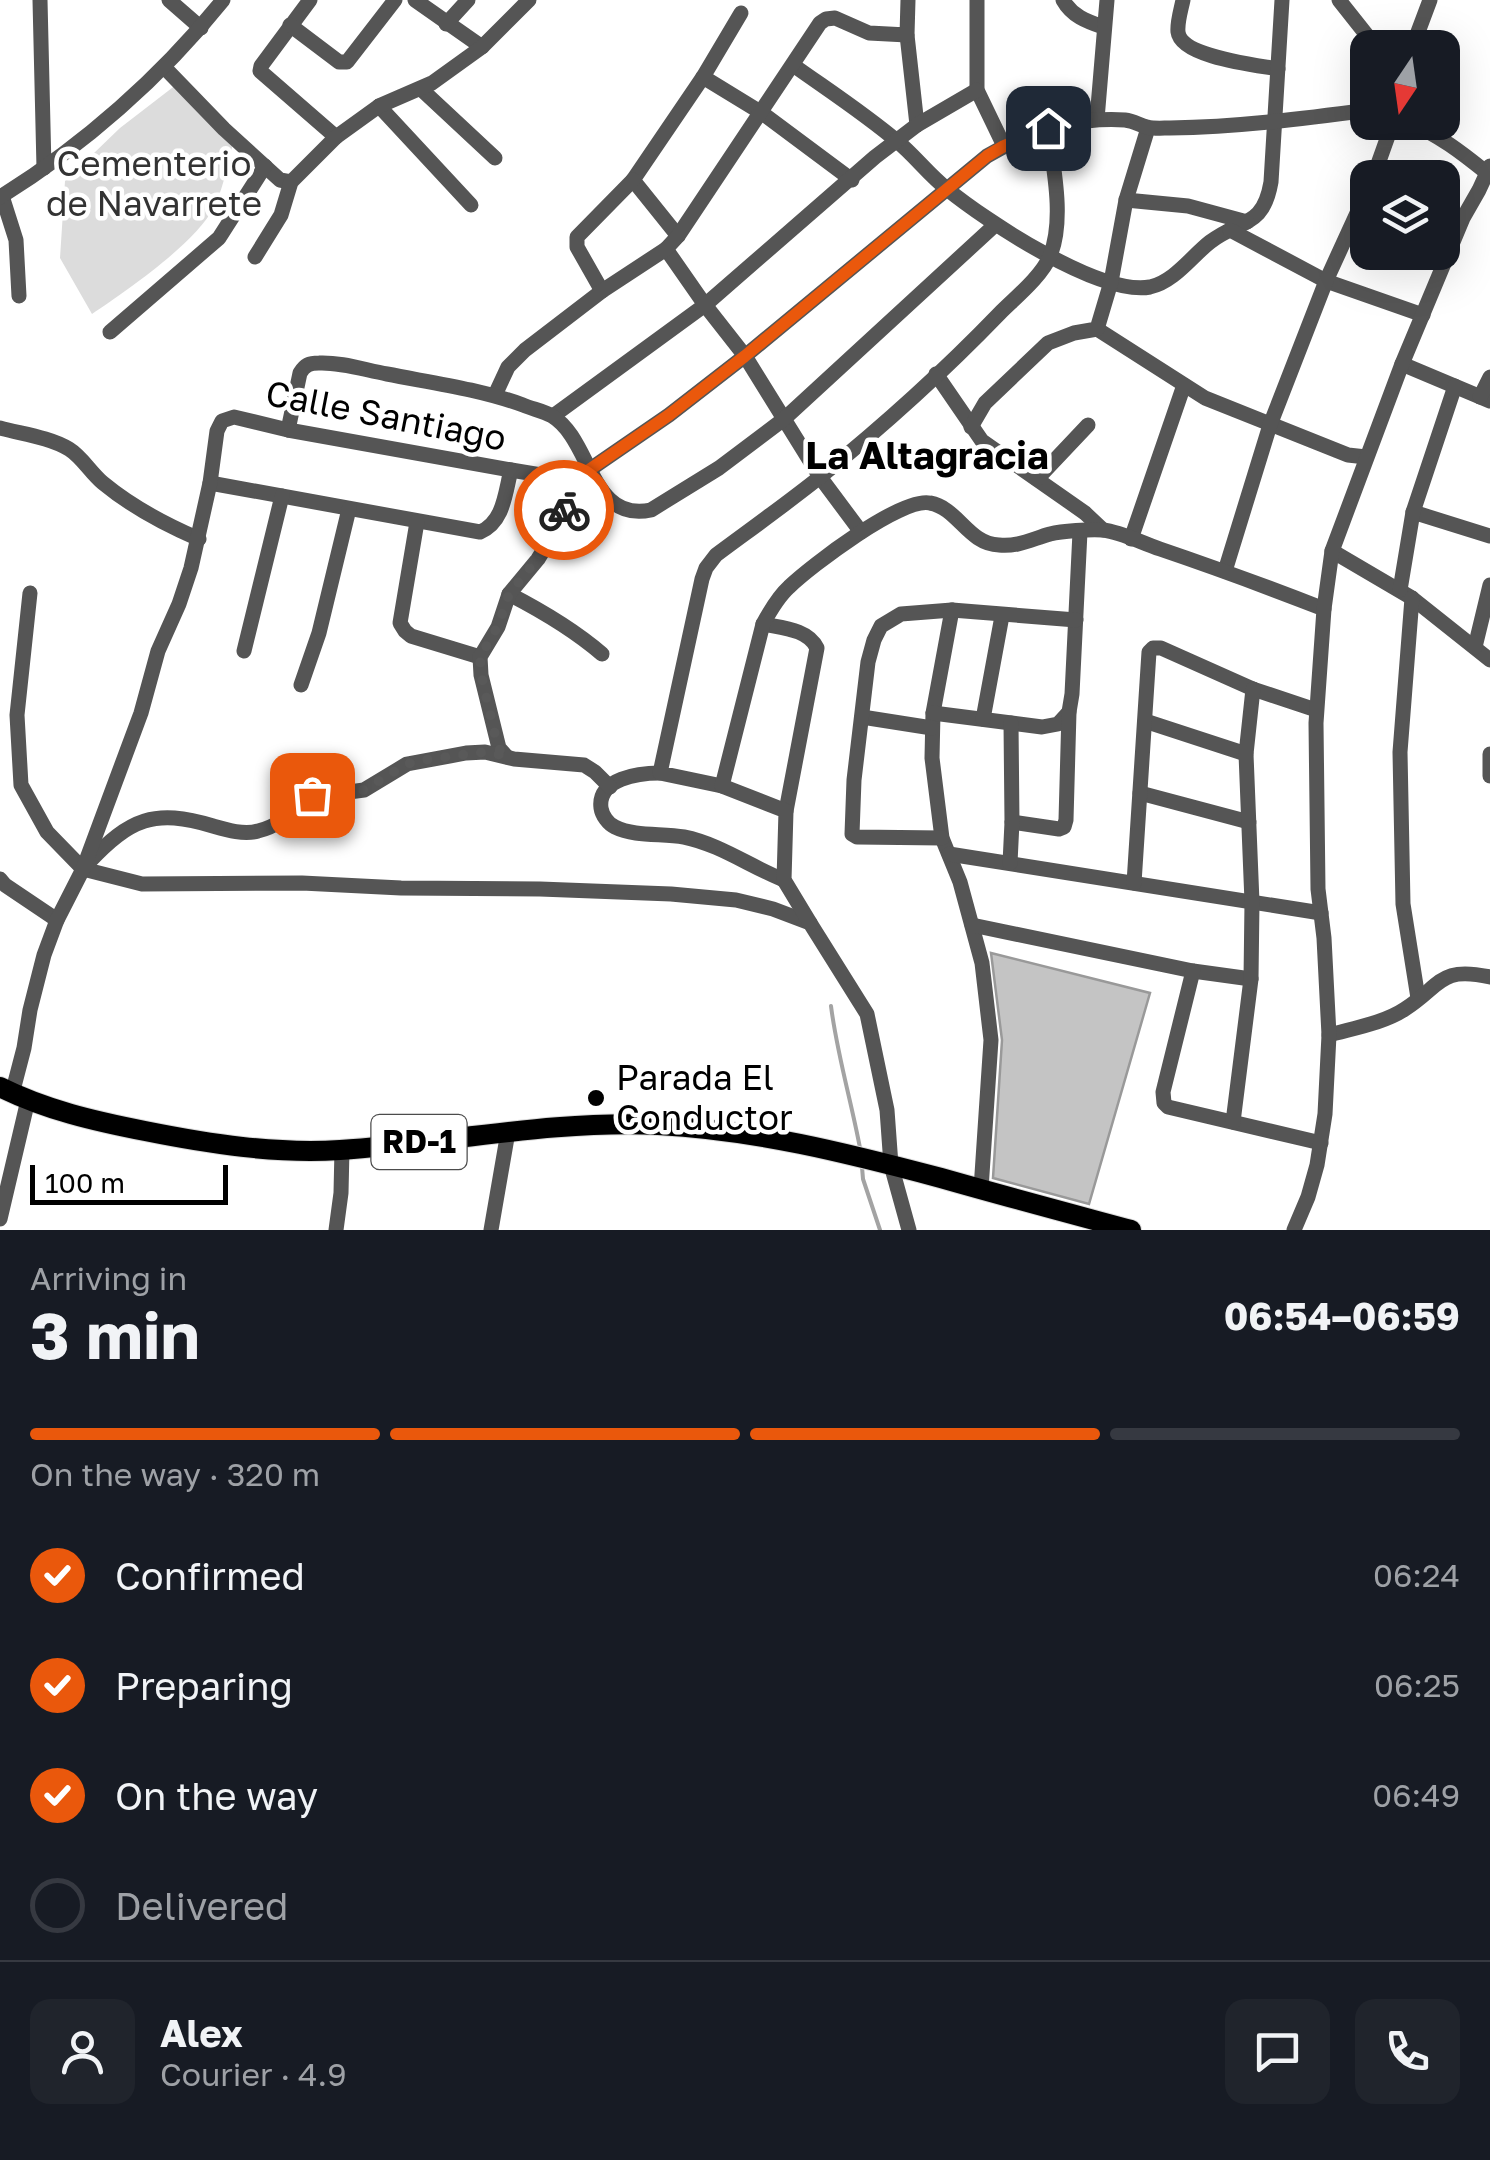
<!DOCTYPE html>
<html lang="en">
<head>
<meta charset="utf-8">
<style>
	:root { --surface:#171b24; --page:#20242c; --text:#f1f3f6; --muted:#9ea1a6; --line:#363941; --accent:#ea580c }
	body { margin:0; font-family:"Golos Text",sans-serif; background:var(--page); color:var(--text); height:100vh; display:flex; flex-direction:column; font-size:38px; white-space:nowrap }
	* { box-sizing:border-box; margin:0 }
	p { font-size:32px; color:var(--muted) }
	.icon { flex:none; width:55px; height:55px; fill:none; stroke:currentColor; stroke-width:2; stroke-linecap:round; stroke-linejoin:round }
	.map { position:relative; height:1230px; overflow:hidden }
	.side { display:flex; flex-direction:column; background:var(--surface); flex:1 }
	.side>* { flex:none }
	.needle { width:65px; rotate:193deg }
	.tools { position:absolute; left:1350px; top:30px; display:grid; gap:20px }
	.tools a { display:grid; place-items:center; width:110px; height:110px; border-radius:20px; background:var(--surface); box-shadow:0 10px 40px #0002; font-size:50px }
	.scale { position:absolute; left:30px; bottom:25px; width:198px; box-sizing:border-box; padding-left:10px; border:5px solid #000; border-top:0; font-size:28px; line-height:35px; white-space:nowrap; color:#000; -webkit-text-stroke:8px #fff; paint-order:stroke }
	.pin { position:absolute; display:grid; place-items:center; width:85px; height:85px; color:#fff; margin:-42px; border-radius:20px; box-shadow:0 5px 15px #0006 }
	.courier { position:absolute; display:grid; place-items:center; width:100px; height:100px; margin:-50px; border:8px solid #ea580c; border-radius:50%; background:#fff; color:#222; box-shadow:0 2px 12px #0007 }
	.summary em { font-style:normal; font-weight:700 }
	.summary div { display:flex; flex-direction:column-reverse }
	.summary { display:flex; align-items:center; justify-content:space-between; height:170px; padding:0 30px }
	h1 { font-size:65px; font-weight:700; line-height:75px }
	.bar { display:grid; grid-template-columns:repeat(4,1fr); gap:15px 10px; align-content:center; height:120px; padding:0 30px }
	.bar i { height:12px; border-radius:8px; background:var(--line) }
	.bar .on { background:var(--accent) }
	.bar p { grid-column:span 4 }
	.line { display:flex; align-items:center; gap:25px; padding:0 30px; border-top:2px solid var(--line) }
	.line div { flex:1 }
	.round { display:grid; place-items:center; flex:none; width:105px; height:105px; border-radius:20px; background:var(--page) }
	ol { padding:0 30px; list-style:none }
	li { display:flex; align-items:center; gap:30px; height:110px }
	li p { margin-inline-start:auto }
	li .icon { padding:10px; border-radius:50%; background:var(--accent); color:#fff; stroke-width:4 }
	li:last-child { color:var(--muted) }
	li i { width:55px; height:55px; border:5px solid var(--line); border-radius:50% }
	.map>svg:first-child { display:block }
</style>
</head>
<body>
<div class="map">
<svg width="1490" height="1230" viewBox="0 0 1490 1230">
	<rect width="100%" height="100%" fill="#fff"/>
	<path fill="#dcdcdc" d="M 181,81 L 236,132 C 229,156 225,185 214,207 C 196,243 126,291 92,314 L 60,258 L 65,181 L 120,128 Z"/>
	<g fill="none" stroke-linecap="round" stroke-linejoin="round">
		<g stroke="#a3a3a3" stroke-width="4">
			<path d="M 831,1006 C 837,1054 851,1100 860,1148"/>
			<path d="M 862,1167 L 863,1179 L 880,1230"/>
		</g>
	</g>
	<path fill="#c4c4c4" stroke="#999" stroke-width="2.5" d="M 991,953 L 1150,993 L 1089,1204 L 993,1178 L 1002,1040 Z"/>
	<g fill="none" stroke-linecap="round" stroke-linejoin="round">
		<defs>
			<path id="major" d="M 0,1087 C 46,1110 94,1121 145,1131 C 210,1144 274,1154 340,1150 C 446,1143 552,1120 658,1125 C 755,1130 847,1153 941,1178 C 1004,1196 1068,1213 1131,1230"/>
		</defs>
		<use href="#major" stroke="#dbdbdb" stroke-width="22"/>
		<g stroke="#555" stroke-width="15">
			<path d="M 40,0 L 44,168"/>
			<path d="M 169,0 L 201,28"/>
			<path d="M 310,0 L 261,66 L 260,71 L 336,137"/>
			<path d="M 415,0 L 482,47"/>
			<path d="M 977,0 L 977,90 L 1004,146"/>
			<path d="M 1063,0 C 1072,16 1086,21 1103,27"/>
			<path d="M 1183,0 C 1181,10 1177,22 1178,32 C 1181,57 1256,65 1278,69"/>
			<path d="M 1339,0 L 1377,48"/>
			<path d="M 446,24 L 468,0"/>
			<path d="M 290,25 L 339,62 L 347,62 L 395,0"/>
			<path d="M 907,35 L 917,125"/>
			<path d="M 1412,48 L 1430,0"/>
			<path d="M 793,65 C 828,90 865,114 898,142 C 915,156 929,175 947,189 C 986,221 1100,296 1150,287 C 1174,282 1192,256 1210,242 C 1242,218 1263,228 1271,182 L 1282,0"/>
			<path d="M 164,67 L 224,129 L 280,180 L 291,182"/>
			<path d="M 703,77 L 762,113 L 852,180"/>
			<path d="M 421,89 L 495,158"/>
			<path d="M 379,106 L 471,205"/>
			<path d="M 1097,119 L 1107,0"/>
			<path d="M 1408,122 C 1439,135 1461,152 1487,173"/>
			<path d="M 1373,178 L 1393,122"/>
			<path d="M 2,196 L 16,240 L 19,296"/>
			<path d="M 0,197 C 83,146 162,76 223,0"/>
			<path d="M 1126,200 L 1188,206 L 1247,222"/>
			<path d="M 1230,230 L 1326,281 L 1423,315"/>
			<path d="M 678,236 L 633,180 L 703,77 L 741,13"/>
			<path d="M 666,249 L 705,305 L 745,356 L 820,477 L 861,532"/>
			<path d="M 255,257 L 281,215 L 291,182 L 336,137 L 379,106 L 432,83 L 482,47 L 529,0"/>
			<path d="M 602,291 L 577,247 L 577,237 L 633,180"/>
			<path d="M 1097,329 L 1205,398 L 1348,455 L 1366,457"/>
			<path d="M 110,332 L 219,238 L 265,166"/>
			<path d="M 1402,364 L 1490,401"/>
			<path d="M 936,374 L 982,441 L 1085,513 L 1103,530"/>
			<path d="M 495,395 L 508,367 L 525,350 L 602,291 L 666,249 L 678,236 L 820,23 L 826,19 L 835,18 L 869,33 L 907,35 L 908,0"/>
			<path d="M 1480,397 L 1490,377"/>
			<path d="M 553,416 L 705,305 L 875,157 L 917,125 L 977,90"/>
			<path d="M 971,427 L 985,403 L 1048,343 L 1074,333 L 1097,329 L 1111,282 L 1126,200 L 1148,128"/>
			<path d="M 0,428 C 22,434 49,437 69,449 C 82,457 90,472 103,483 C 132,507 164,524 199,539"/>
			<path d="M 288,430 L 300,373 C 305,365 309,363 319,363 C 341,362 365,370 387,374 C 433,383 479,389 523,405 C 532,409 544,411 552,416 C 592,440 590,523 651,510 L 719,468 L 784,419 L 995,225"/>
			<path d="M 1037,479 L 1088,425"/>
			<path d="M 210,483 L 480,532 C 504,522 505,493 511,470"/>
			<path d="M 1413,512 L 1490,536"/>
			<path d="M 417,522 L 400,623 L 405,631 L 411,636 L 480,657"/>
			<path d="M 1131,539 L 1184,385"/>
			<path d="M 1332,551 L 1412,598 L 1490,660"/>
			<path d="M 1225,571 L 1270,425 L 1326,281 L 1368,189"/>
			<path d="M 1400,590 L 1413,512 L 1455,386"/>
			<path d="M 30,593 L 17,715 L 21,785 L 47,832 L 83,869 L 142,884 L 302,883 L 401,888 L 540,889 L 671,894 L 736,900 L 773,909 L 810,923 L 867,1014 L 887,1110 L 891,1165 L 909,1230"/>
			<path d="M 509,594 C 542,611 573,629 602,654"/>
			<path d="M 1412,598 L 1400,752 L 1403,904 L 1418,998"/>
			<path d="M 952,610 L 933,713 L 932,758 L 942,838 L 960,882 L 982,963 L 991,1040 L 981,1189"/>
			<path d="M 763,624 C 782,628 808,629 817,648 L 786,811"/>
			<path d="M 1475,647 L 1490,585"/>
			<path d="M 244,651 L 282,496"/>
			<path d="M 301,685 L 319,633 L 349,509"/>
			<path d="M 933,713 L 1042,727 L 1058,724 L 1069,712"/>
			<path d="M 862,717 L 932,728"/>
			<path d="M 983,719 L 1002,616"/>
			<path d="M 1145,721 L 1246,754"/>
			<path d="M 1490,754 L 1490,776"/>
			<path d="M 507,757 L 499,748 L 481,675 L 480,657 L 498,627 L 509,594 L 538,559 L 552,536 L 568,502 L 572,478"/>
			<path d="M 660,773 C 640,773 597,778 601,808 C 602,815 608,824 615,827 C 635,837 662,833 684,837 C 719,844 751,867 784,880"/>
			<path d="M 722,786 L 660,773 L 702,579 L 706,568 L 716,555 C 751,529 786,504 820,477 C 882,427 944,371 1000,313 C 1015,298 1042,276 1050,256 C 1065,219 1053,166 1048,128"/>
			<path d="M 1140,793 L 1249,822"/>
			<path d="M 1012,822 L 1059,829 L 1064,827 L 1066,820 L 1069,712 L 1072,694 L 1080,532"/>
			<path d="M 942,838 L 857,837 L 852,834 L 854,780 L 868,662 L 874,640 L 881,626 L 901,614 L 952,610 L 1076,620"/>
			<path d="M 949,854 L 1321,913"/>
			<path d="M 89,862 C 130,819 154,808 213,826 C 227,830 244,835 258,831 C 285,825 299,803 321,788 L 349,792 L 364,790 L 407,764 L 466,753 L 485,752 L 514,759 L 584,765 L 595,772 L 610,787"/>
			<path d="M 1010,863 L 1012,822 L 1011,723"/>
			<path d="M 0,879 L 5,885 L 57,920"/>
			<path d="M 1134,883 L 1149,652 L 1153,648 L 1161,648 L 1253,689 L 1316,710"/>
			<path d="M 810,923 L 784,880 L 786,811 L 722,786 L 763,624 C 770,611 778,597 789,587 C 811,566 901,497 930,503 C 958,508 968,544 999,545 C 1018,547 1032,539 1050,534 C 1062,531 1090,529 1103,530 C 1121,532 1142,543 1160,549 C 1216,568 1270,588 1324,609"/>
			<path d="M 972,925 L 1193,971 L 1251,979"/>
			<path d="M 1193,971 L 1163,1092 L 1164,1103 L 1168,1107 L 1321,1143"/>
			<path d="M 1329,1035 C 1354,1028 1384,1023 1405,1009 C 1442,985 1439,966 1490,977"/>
			<path d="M 12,1094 L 24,1048 L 30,1010 L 44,955 L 57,920 L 83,869 L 141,713 L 158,651 L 179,604 L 191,568 L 210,483 L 217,431 L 222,421 L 234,417 L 288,430 L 511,470 L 559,478 L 572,478 L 589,470 L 669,415 L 745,356 L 987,156 C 1029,131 1076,117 1125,120 C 1134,121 1139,125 1147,127 C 1154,129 1163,128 1170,128 C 1236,127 1302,119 1368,110"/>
			<path d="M 1233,1122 L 1251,979 L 1252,902 L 1246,754 L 1253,689"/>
			<path d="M 0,1219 L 28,1100"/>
			<path d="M 336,1230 L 341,1193 L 342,1149"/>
			<path d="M 491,1230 L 508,1132"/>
			<path d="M 1294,1230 L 1308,1197 L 1317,1165 L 1325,1114 L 1329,1035 L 1324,938 L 1318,889 L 1316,723 L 1324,609 L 1332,551 L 1402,364 L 1463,218 L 1479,190 L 1490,166"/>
		</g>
		<use href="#major" stroke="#000" stroke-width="20"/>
	</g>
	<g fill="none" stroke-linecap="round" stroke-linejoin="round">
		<path stroke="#595959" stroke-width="10" stroke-dasharray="0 18" d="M 312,795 L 321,788 L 350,792 L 364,790 L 407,764 L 423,760 L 485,752 L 507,756 L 498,748 L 481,674 L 480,657 L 498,626 L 509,594 L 538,558 L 564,510"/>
		<path stroke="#ea580c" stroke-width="12" d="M 564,510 L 568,502 L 572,478 L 589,470 L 669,415 L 745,356 L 987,156 L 1004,146 L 1048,128"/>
	</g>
	<circle fill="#000" stroke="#fff" stroke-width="4" cx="596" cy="1098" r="10"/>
	<g text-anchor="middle" stroke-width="9" stroke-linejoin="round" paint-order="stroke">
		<rect fill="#fff" stroke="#4c4c4c" stroke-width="2.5" x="371.5" y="1115" width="95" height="54" rx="8"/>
		<g font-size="32" font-weight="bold" fill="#000">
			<text x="419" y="1153">RD-1</text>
		</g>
		<g font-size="35" fill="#333" stroke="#fff">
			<text x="154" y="176">Cementerio<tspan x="154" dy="40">de Navarrete</tspan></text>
		</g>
		<g font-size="35" fill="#000" stroke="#fff">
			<text transform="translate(386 416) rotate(11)" y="12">Calle Santiago</text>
		</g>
		<g font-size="35" fill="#000" stroke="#fff" text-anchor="start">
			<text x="616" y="1090">Parada El<tspan x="616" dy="40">Conductor</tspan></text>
		</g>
		<g font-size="38" font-weight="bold" fill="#000" stroke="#fff">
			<text x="927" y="469">La Altagracia</text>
		</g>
	</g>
</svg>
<div class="tools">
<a><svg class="needle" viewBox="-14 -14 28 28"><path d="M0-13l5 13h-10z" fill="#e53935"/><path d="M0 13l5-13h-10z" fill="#9ea1a6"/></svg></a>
<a><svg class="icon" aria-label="layers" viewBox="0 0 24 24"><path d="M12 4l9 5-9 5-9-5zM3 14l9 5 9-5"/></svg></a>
</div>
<div class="scale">100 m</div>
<div class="pin" style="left:312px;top:795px;background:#ea580c"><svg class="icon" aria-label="bag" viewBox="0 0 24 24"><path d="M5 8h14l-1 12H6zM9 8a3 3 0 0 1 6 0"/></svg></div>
<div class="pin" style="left:1048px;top:128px;background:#1f2937"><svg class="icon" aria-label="home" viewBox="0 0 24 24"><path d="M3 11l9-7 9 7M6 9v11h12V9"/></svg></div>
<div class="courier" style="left:564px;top:510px"><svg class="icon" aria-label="bike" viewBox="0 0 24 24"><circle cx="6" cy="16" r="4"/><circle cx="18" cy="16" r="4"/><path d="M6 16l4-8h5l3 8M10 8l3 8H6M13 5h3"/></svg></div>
</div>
<section class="side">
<div class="summary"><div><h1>3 min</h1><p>Arriving in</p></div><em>06:54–06:59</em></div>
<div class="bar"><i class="on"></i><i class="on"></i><i class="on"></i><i></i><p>On the way · 320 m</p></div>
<ol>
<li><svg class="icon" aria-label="check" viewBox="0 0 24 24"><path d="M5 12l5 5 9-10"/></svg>Confirmed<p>06:24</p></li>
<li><svg class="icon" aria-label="check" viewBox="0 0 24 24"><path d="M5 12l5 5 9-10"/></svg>Preparing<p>06:25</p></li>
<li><svg class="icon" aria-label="check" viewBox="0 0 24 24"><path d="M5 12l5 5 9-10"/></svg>On the way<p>06:49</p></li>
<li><i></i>Delivered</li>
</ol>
<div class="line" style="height:180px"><a class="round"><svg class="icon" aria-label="person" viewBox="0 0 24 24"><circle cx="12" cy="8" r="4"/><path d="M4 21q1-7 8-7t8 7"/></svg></a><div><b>Alex</b><p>Courier · 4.9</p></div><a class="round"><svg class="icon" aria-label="chat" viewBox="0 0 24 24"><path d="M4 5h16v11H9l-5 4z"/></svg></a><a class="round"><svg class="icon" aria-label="phone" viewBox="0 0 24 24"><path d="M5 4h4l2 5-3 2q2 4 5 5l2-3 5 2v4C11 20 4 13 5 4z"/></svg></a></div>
</section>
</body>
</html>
